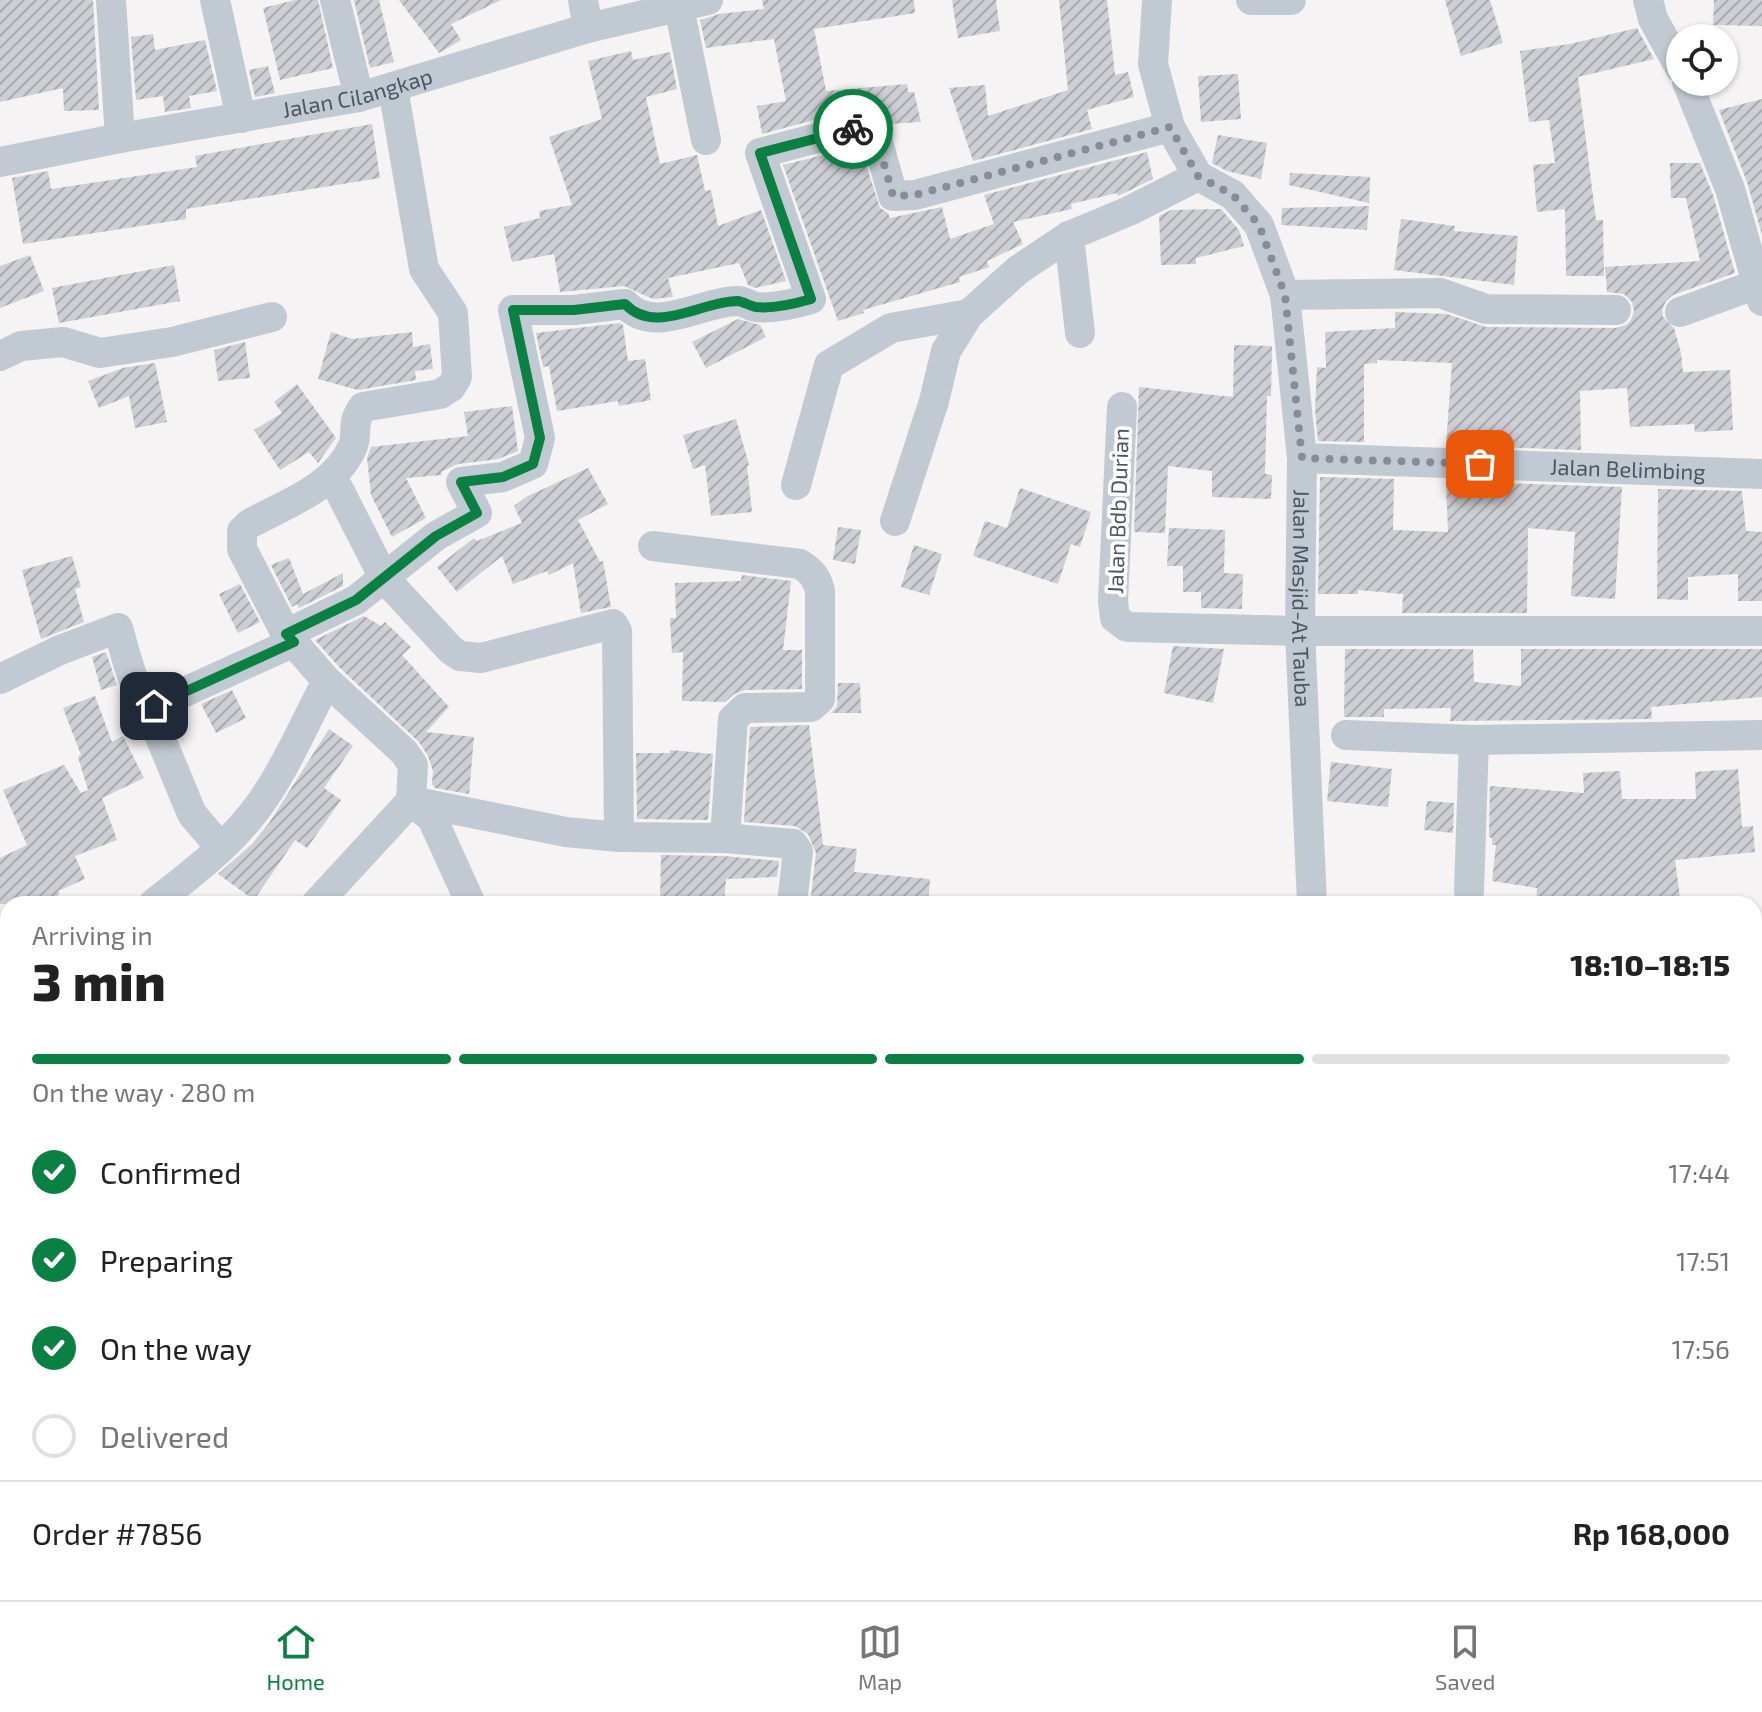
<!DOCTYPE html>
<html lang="en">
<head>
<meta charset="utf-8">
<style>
	:root { --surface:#fff; --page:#f2f2f2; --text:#222; --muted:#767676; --line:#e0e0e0; --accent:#0b8043 }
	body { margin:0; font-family:"Exo 2",sans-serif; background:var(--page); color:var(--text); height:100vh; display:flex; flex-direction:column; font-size:30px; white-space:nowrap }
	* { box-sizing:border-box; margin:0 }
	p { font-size:26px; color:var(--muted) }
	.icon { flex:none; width:44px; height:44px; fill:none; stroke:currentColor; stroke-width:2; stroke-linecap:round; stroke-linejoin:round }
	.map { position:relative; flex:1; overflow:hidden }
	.panel { position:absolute; left:0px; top:896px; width:1762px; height:704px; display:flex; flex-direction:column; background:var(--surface); border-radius:24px 24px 0 0; box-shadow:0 2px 6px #0004 }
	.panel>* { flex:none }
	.fabs { position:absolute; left:1666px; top:24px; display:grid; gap:16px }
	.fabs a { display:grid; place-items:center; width:72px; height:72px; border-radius:50%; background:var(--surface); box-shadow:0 2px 6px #0004; font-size:40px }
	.pin { position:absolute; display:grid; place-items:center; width:68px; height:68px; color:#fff; margin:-34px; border-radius:16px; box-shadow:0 4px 12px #0006 }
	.courier { position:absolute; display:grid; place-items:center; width:80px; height:80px; margin:-40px; border:6px solid #0b8043; border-radius:50%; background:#fff; color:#222; box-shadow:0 2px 10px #0007 }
	.head em { font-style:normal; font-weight:800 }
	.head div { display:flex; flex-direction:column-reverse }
	.head { display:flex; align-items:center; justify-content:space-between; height:136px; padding:0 32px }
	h1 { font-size:52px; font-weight:800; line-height:60px }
	.bar { display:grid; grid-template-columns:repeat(4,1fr); gap:12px 8px; align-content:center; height:96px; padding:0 32px }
	.bar i { height:10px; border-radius:6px; background:var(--line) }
	.bar .selected { background:var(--accent) }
	.bar p { grid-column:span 4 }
	.line { display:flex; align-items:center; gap:20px; padding:0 32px; border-top:2px solid var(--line) }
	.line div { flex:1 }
	ol { padding:0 32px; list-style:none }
	li { display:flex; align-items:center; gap:24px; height:88px }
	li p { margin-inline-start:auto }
	li .icon { padding:8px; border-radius:50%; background:var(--accent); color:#fff; stroke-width:4 }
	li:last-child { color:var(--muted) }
	li i { width:44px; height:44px; border:4px solid var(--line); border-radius:50% }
	.tabs { display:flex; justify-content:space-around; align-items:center; height:112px; border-top:2px solid var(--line); background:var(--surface); font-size:22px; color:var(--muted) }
	.tabs a { display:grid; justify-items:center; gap:4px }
	.tabs .selected { color:var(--accent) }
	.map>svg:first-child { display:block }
</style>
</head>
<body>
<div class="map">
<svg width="1762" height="1600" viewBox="0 0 1762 1600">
	<defs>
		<pattern id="building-hatch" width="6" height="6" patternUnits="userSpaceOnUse" patternTransform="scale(2)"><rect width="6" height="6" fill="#cdcfd5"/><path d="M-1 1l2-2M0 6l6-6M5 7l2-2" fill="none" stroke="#a8abb0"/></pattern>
	</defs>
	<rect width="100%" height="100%" fill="#f5f3f3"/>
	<g fill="url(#building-hatch)">
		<path d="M 0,0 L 93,0 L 99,110 L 64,111 L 63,88 L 0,102 Z"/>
		<path d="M 295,0 L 318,0 L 333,68 L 280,80 L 263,8 Z"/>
		<path d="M 354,0 L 379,0 L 394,62 L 370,68 Z"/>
		<path d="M 399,0 L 501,0 L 451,24 L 461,40 L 439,53 Z"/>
		<path d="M 762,0 L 914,0 L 915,13 L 814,29 L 826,91 L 907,84 L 908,92 L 914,92 L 921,122 L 889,124 L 873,111 L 859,108 L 762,134 L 757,106 L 786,101 L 774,39 L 706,48 L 700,20 L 719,14 L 764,9 Z"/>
		<path d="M 952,0 L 996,0 L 1000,31 L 958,38 Z"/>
		<path d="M 1059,0 L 1107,0 L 1115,75 L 1128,72 L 1134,97 L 1087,110 L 1092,129 L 973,161 L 949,88 L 985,85 L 988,116 L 1068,90 Z"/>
		<path d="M 1445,0 L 1490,0 L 1503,43 L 1461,56 Z"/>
		<path d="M 1714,0 L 1762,0 L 1762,26 L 1713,25 Z"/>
		<path d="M 1637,28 L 1654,59 L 1578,77 L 1596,220 L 1603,220 L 1604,276 L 1566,276 L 1565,209 L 1537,212 L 1533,165 L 1555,163 L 1549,120 L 1529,122 L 1520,51 L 1570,44 Z"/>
		<path d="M 153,34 L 155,50 L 205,40 L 217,91 L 189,96 L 191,108 L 165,112 L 163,96 L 136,100 L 131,37 Z"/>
		<path d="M 631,51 L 633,60 L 670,52 L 677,89 L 646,97 L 660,164 L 697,155 L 705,191 L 711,190 L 718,226 L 761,210 L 786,281 L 755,288 L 748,285 L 739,263 L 668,278 L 673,297 L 653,299 L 624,286 L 560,292 L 554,254 L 512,262 L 504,227 L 540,218 L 539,211 L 572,205 L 549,137 L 602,119 L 588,61 Z"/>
		<path d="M 268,66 L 275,93 L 255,97 L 249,70 Z"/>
		<path d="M 1238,74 L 1241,119 L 1201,122 L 1198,76 Z"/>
		<path d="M 1762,99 L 1762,235 L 1747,182 L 1719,110 Z"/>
		<path d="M 372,124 L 380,178 L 186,209 L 186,219 L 23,244 L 12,178 L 48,171 L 51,189 L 197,167 L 195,156 Z"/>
		<path d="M 1218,135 L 1267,143 L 1261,179 L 1227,171 L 1212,163 Z"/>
		<path d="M 860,146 L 880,208 L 888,213 L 890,218 L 942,207 L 950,239 L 994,224 L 984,195 L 1147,152 L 1153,179 L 1118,196 L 1117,193 L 1071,204 L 1072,209 L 1013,222 L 1023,244 L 987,261 L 989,267 L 959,277 L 960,282 L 863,310 L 864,313 L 838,321 L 783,165 Z"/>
		<path d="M 1670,163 L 1700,163 L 1713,195 L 1735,273 L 1673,295 L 1666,301 L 1662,310 L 1663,317 L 1674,328 L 1681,353 L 1683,372 L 1730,370 L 1733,430 L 1695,432 L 1694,424 L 1630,427 L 1627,388 L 1580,391 L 1581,450 L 1446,445 L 1452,363 L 1377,360 L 1377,363 L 1364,364 L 1364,442 L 1318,441 L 1315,410 L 1317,367 L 1326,368 L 1325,332 L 1395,328 L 1395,312 L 1447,314 L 1486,327 L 1616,328 L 1626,325 L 1631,320 L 1634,311 L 1632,302 L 1624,294 L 1607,292 L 1605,267 L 1700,261 L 1686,198 L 1671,198 Z"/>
		<path d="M 1290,173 L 1370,177 L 1369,203 L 1289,185 Z"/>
		<path d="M 1369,206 L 1367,230 L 1281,225 L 1282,208 Z"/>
		<path d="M 1221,209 L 1239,230 L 1244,246 L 1196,258 L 1196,264 L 1161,265 L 1159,216 L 1171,210 Z"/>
		<path d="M 1401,219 L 1455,226 L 1454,231 L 1518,236 L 1514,285 L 1394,270 Z"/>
		<path d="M 30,255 L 44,291 L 0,308 L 0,266 Z"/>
		<path d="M 174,265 L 180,301 L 59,323 L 52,288 Z"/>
		<path d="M 738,319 L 760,325 L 766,337 L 706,368 L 692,342 Z"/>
		<path d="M 620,323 L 623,325 L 628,361 L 645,359 L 651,400 L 619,406 L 618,401 L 557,411 L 549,366 L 543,367 L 536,333 Z"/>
		<path d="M 331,332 L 352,339 L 412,332 L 413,347 L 430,344 L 433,369 L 415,371 L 416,380 L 358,390 L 318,379 Z"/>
		<path d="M 245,342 L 250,378 L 218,381 L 214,350 Z"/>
		<path d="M 1234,345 L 1272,346 L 1271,396 L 1267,396 L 1265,474 L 1272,475 L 1271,499 L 1212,497 L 1212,471 L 1168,466 L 1165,533 L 1134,532 L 1139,387 L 1233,397 Z"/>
		<path d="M 155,363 L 167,422 L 135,428 L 129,396 L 99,408 L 88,381 L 123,368 Z"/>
		<path d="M 297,384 L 336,438 L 318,463 L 309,452 L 280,470 L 254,430 L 282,413 L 274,402 Z"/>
		<path d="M 512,406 L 518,451 L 498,459 L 458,464 L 441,472 L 442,475 L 406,478 L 426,518 L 392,537 L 371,495 L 367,458 L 371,447 L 468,436 L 464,412 Z"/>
		<path d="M 736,419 L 749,465 L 747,466 L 752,512 L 711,516 L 705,465 L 693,469 L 683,435 Z"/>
		<path d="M 588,468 L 608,504 L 578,520 L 600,562 L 603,561 L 611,607 L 581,613 L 573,563 L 549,575 L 547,571 L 513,584 L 502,556 L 457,592 L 437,567 L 474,538 L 477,541 L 522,523 L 514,506 L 526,497 Z"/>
		<path d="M 1320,477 L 1394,479 L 1393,530 L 1448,532 L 1446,481 L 1622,487 L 1615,599 L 1571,596 L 1575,532 L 1528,528 L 1527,613 L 1402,613 L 1403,594 L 1358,590 L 1358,594 L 1318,594 Z"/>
		<path d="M 1020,488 L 1091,512 L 1080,547 L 1071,544 L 1058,584 L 973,556 L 985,521 L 1007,528 Z"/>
		<path d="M 1658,489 L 1742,491 L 1746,531 L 1762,532 L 1762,601 L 1738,601 L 1738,574 L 1688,577 L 1688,600 L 1657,599 Z"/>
		<path d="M 838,527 L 861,530 L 855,564 L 833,560 Z"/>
		<path d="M 1169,528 L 1225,530 L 1224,573 L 1243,574 L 1242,609 L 1201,608 L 1201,592 L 1183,592 L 1183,566 L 1167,566 Z"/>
		<path d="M 914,545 L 942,554 L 929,595 L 901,587 Z"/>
		<path d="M 72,556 L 81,587 L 75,589 L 84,622 L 41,639 L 22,570 Z"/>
		<path d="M 289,558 L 303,594 L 343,573 L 343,586 L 299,608 L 297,604 L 292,607 L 271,565 Z"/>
		<path d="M 742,575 L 791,581 L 783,650 L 802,650 L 802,689 L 745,690 L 734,694 L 725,702 L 682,701 L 683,652 L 672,653 L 670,618 L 676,618 L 675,583 L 741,581 Z"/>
		<path d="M 240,584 L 260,622 L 238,633 L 219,594 Z"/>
		<path d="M 364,616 L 381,626 L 385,622 L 411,647 L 402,655 L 449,707 L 426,732 L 474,737 L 469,794 L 435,788 L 432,784 L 433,771 L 428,756 L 419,742 L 340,668 L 315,640 Z"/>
		<path d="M 1173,646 L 1224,649 L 1213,703 L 1164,693 Z"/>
		<path d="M 1345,649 L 1473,649 L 1474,682 L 1521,686 L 1521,649 L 1762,649 L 1762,697 L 1651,707 L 1652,719 L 1450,721 L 1451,708 L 1384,709 L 1384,717 L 1344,717 Z"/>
		<path d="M 106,652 L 117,685 L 101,690 L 92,657 Z"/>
		<path d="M 838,683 L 860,683 L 861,713 L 831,713 L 837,706 Z"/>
		<path d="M 232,690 L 246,718 L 216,733 L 201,704 Z"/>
		<path d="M 95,696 L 112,742 L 123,736 L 144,778 L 102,798 L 117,840 L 75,856 L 85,879 L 58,891 L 60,894 L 44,904 L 0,904 L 0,858 L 27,845 L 3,790 L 64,765 L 81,793 L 88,790 L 78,757 L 81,755 L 63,708 Z"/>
		<path d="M 809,725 L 823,845 L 857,849 L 854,872 L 930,879 L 928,904 L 810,904 L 816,853 L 808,834 L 795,826 L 744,822 L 750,727 Z"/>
		<path d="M 329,729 L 353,746 L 324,788 L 341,800 L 307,848 L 295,840 L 254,900 L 218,874 L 252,844 L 269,823 Z"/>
		<path d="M 670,750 L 713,754 L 708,820 L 637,819 L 636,753 L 670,753 Z"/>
		<path d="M 1331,762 L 1392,769 L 1388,807 L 1327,801 Z"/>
		<path d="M 1738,769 L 1742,827 L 1753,826 L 1755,852 L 1675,860 L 1681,904 L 1536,904 L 1537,888 L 1492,881 L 1496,845 L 1492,845 L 1492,838 L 1489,837 L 1490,786 L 1584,793 L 1583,773 L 1620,771 L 1622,799 L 1696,799 L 1695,772 Z"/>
		<path d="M 1427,801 L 1454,803 L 1453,833 L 1424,830 Z"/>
		<path d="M 661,855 L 724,856 L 779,861 L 777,877 L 726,879 L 724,904 L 700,904 L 660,901 Z"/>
	</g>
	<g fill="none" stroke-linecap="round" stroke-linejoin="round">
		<g stroke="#c1cad2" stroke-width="30">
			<path d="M 111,0 L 120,138"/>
			<path d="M 215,0 L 241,118"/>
			<path d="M 335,0 L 359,97"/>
			<path d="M 583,0 L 588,28"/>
			<path id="s1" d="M 1157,0 L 1153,64 L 1170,127 L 1198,176 L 1233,195 L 1259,225 L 1285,295 L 1302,458 L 1300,631 L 1312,904"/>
			<path d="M 1251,0 L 1291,0"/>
			<path d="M 1648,0 L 1653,19 L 1680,68"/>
			<path d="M 679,7 L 706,140"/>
			<path d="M 1687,82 L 1730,189 L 1762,301"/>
			<path d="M 393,88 L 424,269 L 453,313 L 457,377 L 451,387 L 440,394 L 363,407 C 350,424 359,434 352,448 C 334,488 285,504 249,524 L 242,531 L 242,549 L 286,634 L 327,681 L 404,752 L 413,765 L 411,801 L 432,818 L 471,904"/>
			<path id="s2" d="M 0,162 L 120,138 L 359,97 L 588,28 L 708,0"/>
			<path d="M 1069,236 L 1080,333"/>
			<path d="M 1285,295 L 1440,293 L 1486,309 L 1616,310"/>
			<path d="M 1680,312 L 1757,284"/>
			<path d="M 0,356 L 21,346 L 63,342 L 100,353 L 172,342 L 272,317"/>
			<path d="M 1122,407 L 1113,601 L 1115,618 L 1127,627 L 1300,631 L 1762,631"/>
			<path id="s3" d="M 1302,458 L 1762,474"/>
			<path d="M 333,478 L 384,578 L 451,650 L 460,656 L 481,658 L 613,624 L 617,631 L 619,837"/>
			<path d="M 796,485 L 829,365 L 891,328 L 969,314"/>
			<path d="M 895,521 L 934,401 L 946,351 L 969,314 L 1018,270 L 1069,236 L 1129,211 L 1198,176"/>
			<path d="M 653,546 L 800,564 C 812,572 817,578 820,591 L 820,699 L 811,707 L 745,708 L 733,719 L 725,838"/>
			<path d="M 286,634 L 356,600 L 436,536 L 477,513 L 461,482 L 503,477 L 533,464 L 540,438 L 513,310 L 574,310 L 625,304 C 655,336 701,301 738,301 C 744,301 750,306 756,307 C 774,309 794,304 811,299 L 760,153 L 863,126 L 876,135 L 893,196 L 915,195 L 1170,127"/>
			<path d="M 0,679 L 60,650 L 118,628 C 124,647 134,700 154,706 L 294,642"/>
			<path d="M 146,703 L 192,814 L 220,847"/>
			<path d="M 1346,735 L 1474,740"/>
			<path d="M 1469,891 L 1474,740 L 1762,735"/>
			<path d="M 153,904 C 189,876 226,848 254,812 C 284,773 304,724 327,681"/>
			<path d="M 316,904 L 411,801 L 566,832 L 619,837 L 725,838 L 793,844 L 798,851 L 792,904"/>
			<path d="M 0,1013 L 8,1011"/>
			<path d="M 1754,1045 L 1762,1051"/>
			<path d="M 1754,1200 L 1762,1205"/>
			<path d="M 0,1375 L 8,1373"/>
			<path d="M 1754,1407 L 1762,1407"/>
			<path d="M 0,1475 L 8,1482"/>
			<path d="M 14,1592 L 15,1600"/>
			<path d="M 155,1592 L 156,1600"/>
			<path d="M 455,1592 L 455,1600"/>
			<path d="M 746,1592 L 746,1600"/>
			<path d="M 860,1592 L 861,1600"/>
			<path d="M 1005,1592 L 1006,1600"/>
			<path d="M 1437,1592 L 1437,1600"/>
			<path d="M 1620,1592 L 1634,1600"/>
			<path d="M 1516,1600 L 1519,1592"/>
		</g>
	</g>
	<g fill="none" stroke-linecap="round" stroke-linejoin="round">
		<path stroke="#868d94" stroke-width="8" stroke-dasharray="0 14.4" d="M 853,129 L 863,126 L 876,135 L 893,196 L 915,195 L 1170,127 L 1198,176 L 1233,195 L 1259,225 L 1285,295 L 1302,458 L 1480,464"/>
		<path stroke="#0b8043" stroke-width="10" d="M 154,706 L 294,642 L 286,634 L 356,600 L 436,536 L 477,513 L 461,482 L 503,477 L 533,464 L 540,438 L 513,310 L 574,310 L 625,304 C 655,336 701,301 738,301 C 744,302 750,306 756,307 C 774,309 794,304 811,299 L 760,153 L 853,129"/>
	</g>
	<g text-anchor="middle" stroke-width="7" stroke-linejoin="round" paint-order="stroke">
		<g font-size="22" fill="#4a5661" stroke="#fff">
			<text dy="8" stroke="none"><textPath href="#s2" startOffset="364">Jalan Cilangkap</textPath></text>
			<text dy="8" stroke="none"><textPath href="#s3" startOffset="326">Jalan Belimbing</textPath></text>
			<text transform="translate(1118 511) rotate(-88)" y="8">Jalan Bdb Durian</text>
			<text dy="8" stroke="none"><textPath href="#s1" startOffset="644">Jalan Masjid-At Tauba</textPath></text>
		</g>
	</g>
</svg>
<div class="fabs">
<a><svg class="icon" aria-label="locate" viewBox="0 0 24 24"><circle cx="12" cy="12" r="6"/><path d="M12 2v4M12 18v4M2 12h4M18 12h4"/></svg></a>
</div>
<div class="pin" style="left:1480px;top:464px;background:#ea580c"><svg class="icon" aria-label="bag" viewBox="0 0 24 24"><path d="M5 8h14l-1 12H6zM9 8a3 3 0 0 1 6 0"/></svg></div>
<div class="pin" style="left:154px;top:706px;background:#1f2937"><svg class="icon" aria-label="home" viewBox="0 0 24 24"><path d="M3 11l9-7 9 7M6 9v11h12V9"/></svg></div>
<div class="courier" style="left:853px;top:129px"><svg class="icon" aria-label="bike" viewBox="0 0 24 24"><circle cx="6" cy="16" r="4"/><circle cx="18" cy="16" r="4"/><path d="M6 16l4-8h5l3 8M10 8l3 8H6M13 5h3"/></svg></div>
<section class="panel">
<div class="head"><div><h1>3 min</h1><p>Arriving in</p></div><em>18:10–18:15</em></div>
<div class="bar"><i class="selected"></i><i class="selected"></i><i class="selected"></i><i></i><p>On the way · 280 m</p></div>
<ol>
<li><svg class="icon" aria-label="check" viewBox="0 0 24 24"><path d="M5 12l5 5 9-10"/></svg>Confirmed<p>17:44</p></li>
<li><svg class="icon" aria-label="check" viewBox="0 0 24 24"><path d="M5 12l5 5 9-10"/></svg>Preparing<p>17:51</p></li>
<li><svg class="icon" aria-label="check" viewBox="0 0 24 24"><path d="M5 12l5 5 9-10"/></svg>On the way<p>17:56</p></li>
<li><i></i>Delivered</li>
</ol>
<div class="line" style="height:104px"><div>Order #7856</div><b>Rp 168,000</b></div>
</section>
</div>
<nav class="tabs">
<a class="selected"><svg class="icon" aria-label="home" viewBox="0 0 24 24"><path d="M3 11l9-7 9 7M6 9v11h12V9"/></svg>Home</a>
<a><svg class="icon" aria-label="map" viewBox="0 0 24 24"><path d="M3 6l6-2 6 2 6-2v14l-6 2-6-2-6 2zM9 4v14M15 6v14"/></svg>Map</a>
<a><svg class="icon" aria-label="saved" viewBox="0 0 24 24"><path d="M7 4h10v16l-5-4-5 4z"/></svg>Saved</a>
</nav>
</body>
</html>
